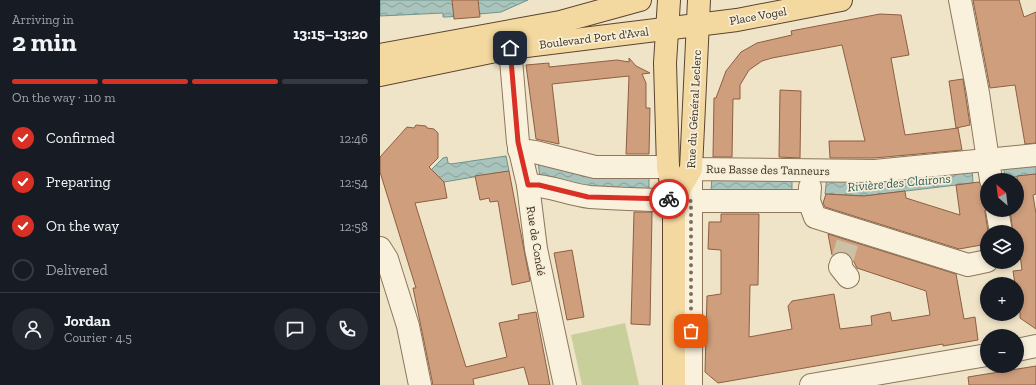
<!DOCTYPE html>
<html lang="en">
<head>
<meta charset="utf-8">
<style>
	:root { --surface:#171b24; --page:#242831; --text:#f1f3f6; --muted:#9ea1a6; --line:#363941; --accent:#d93025 }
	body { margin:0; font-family:"Zilla Slab",serif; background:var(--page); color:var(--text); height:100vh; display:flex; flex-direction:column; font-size:15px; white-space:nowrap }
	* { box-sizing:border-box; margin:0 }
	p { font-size:13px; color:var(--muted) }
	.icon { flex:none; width:22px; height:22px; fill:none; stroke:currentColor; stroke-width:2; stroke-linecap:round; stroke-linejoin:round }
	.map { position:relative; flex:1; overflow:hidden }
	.side { display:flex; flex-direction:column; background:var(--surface); width:380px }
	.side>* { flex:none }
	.needle { width:26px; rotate:332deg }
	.tools { position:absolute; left:600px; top:173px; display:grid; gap:8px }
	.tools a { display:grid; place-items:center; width:44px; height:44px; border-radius:50%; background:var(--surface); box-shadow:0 2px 6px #0003; font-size:20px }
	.pin { position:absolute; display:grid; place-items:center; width:34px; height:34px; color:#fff; margin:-17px; border-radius:8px; box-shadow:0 2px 6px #0006 }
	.courier { position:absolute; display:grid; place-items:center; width:40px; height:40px; margin:-20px; border:3px solid #d93025; border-radius:50%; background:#fff; color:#222; box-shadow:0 1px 5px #0007 }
	.summary em { font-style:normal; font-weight:700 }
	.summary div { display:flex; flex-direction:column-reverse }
	.summary { display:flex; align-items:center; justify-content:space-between; height:68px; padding:0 12px }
	h1 { font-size:26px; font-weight:700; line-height:30px }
	.bar { display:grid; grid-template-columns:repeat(4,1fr); gap:6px 4px; align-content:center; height:48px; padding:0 12px }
	.bar i { height:5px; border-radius:3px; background:var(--line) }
	.bar .active { background:var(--accent) }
	.bar p { grid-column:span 4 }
	.line { display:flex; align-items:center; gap:10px; padding:0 12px; border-top:1px solid var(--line) }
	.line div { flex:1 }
	.round { display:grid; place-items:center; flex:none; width:42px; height:42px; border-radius:21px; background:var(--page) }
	ol { padding:0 12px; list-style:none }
	li { display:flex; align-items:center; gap:12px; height:44px }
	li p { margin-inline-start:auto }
	li .icon { padding:4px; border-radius:50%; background:var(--accent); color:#fff; stroke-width:4 }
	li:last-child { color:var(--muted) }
	li i { width:22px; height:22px; border:2px solid var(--line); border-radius:50% }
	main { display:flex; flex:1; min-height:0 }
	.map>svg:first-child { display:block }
</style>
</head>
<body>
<main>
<section class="side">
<div class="summary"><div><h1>2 min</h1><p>Arriving in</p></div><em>13:15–13:20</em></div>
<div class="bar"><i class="active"></i><i class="active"></i><i class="active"></i><i></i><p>On the way · 110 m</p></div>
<ol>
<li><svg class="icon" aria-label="check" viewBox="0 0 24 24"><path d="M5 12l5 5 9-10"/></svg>Confirmed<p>12:46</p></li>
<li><svg class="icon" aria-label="check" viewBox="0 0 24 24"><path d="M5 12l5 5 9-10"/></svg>Preparing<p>12:54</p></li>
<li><svg class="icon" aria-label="check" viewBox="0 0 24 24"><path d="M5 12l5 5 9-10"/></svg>On the way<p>12:58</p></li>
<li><i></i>Delivered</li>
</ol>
<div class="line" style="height:72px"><a class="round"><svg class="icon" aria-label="person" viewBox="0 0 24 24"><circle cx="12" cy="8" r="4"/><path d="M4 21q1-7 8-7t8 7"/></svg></a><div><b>Jordan</b><p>Courier · 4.5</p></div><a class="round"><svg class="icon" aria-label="chat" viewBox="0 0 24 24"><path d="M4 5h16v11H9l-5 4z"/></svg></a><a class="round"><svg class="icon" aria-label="phone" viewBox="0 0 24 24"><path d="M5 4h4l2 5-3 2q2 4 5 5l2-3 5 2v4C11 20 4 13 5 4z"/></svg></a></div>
</section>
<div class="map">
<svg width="656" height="385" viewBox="0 0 656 385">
	<defs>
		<pattern id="water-waves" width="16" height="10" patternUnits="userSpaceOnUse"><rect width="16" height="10" fill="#a9c4bc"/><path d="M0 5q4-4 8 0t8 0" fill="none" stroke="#8ba098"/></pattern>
	</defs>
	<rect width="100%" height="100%" fill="#f0e4c8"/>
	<path fill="#c9cf9b" d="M 245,323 L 259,385 L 202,385 L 191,335 Z"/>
	<g fill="url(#water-waves)" stroke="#6f938a">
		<path d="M 0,0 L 148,0 L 121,12 L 67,17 L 63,17 L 63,13 L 0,16 Z"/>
		<path d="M 126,156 L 129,171 L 64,182 L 51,170 L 63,158 L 67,157 L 68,163 L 71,164 Z"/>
		<path d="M 656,159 L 656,174 L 625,178 L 623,163 Z"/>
		<path d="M 158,160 L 269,174 L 269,191 L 213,191 L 160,179 Z"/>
		<path d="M 592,167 L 593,183 L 484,196 L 445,194 L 447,177 Z"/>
		<path d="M 332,174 L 412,175 L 412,193 L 331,192 Z"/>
	</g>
	<g fill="#cf9f7d" stroke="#8d5f41">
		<path d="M 72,0 L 98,0 L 100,17 L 74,19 Z"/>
		<path d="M 593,0 L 639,0 L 644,17 L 656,12 L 656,143 L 645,144 L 635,85 L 610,88 Z"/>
		<path d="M 500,14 L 521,15 L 529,55 L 511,58 L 525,135 L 578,128 L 582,150 L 494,158 L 450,158 L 449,141 L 485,141 L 462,45 L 392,58 L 382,61 L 369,70 L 360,85 L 360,99 L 353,99 L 352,157 L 333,157 L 334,98 L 336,98 L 346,71 L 361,52 L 377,43 L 412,35 L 411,31 Z"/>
		<path d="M 249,58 L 256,66 L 270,73 L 262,74 L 266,83 L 266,108 L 270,108 L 269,154 L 246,154 L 249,76 L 172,84 L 179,144 L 156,139 L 146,65 L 169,63 L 169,67 L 237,60 L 249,62 Z"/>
		<path d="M 583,79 L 590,125 L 576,128 L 569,81 Z"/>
		<path d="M 400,90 L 421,91 L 420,158 L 399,157 Z"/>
		<path d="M 36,125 L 46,126 L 47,128 L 54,129 L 58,133 L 58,158 L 49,167 L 64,182 L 67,198 L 35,203 L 86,367 L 127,357 L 119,323 L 139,319 L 138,315 L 156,312 L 170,385 L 149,385 L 144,367 L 93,379 L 94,385 L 53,385 L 33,288 L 36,288 L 0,172 L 0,157 L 27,127 L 34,128 Z"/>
		<path d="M 129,171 L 150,281 L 132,285 L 118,201 L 110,202 L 109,198 L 100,200 L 95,176 Z"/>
		<path d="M 656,174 L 656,194 L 653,195 L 656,214 L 656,329 L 640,318 L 640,312 L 637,312 L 637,284 L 635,284 L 633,271 L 642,270 L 637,232 L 633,232 L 630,210 L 637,210 L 637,176 Z"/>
		<path d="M 599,182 L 604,190 L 606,204 L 605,212 L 608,232 L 607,244 L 579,249 L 445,207 L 443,203 L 446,194 L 484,196 L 525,191 L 526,198 L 580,215 L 576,185 Z"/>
		<path d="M 254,212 L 272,212 L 270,325 L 251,324 Z"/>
		<path d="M 341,214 L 379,214 L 378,285 L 370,285 L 369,337 L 412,329 L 408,306 L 412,301 L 454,294 L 460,329 L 492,325 L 491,316 L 510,312 L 512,321 L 550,315 L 546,291 L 477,268 L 471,256 L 465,252 L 458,252 L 452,255 L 448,234 L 576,274 L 584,319 L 595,317 L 598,340 L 563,346 L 563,344 L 338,383 L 325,372 L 327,296 L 341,294 L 341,250 L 328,249 L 329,222 L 341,222 Z"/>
		<path d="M 192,250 L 204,317 L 187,320 L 174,253 Z"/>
		<path d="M 656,366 L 656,385 L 589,385 L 588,377 Z"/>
	</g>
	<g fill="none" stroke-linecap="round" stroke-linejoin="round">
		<path stroke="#ccc0a6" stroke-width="22" stroke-dasharray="22 11" stroke-linecap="butt" d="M 461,264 L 469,238"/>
		<defs>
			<g id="minor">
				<path d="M 580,0 L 598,93 L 611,180"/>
				<path d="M 130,48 L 138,142 L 148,185 L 156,249 L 185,385"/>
				<path d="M 139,150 L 155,152 L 215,167 L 288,167"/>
				<path d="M 148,185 C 170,185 189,195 210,197 C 283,202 356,201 429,201"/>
				<path d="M 430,187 L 429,201 L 435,217 L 588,265 L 607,261"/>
				<path d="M 617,210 L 621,232"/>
				<path d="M 0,248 L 7,259 L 28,326 L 40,385"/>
				<path d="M 461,264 L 460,267 L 468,277"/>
				<path d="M 637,350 L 656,346"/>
				<path d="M 311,385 L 311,169 L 495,171 L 656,155"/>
				<path d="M 431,385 L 607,355"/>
			</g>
			<g id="major">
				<path d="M 289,0 L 285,63 L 288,167 L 294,199 L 294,385"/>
				<path d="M 0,55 L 180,22 L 260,0"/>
				<path d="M 0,75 L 130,48 L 357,20 L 461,0"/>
				<path d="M 294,199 L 311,169 L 319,0"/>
			</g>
		</defs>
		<use href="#minor" stroke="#8d765c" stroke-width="24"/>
		<use href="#major" stroke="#5b4430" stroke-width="24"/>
		<use href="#minor" stroke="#faf1dc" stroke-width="22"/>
		<use href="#major" stroke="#f3d9a0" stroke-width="22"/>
	</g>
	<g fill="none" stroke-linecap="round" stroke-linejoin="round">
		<path stroke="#7c6e5b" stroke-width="4" stroke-dasharray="0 7.2" d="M 289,199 L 311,201 L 311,331"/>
		<path stroke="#d93025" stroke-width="5" d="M 130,48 L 138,142 L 148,185 L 159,185 L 208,197 L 289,199"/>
	</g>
	<g text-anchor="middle" stroke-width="3.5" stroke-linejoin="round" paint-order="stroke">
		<g font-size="12" fill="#3d2e20" stroke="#f7eed8">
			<text transform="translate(378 16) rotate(-10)" y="4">Place Vogel</text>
			<text transform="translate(214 38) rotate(-7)" y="4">Boulevard Port d'Aval</text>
			<text transform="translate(314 109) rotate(-87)" y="4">Rue du Général Leclerc</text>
			<text transform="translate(388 170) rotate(1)" y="4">Rue Basse des Tanneurs</text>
			<text transform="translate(156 241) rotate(81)" y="4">Rue de Condé</text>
		</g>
		<g font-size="13" font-style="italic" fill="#2f5d5a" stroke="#f7eed8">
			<text transform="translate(519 182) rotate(-5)" y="5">Rivière des Clairons</text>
		</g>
	</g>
</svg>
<div class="tools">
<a><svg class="needle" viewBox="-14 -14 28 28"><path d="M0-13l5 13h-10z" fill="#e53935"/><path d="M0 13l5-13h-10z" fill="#9ea1a6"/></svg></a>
<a><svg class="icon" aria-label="layers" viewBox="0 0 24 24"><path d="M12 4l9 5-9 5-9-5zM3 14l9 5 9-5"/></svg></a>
<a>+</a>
<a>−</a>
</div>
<div class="pin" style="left:311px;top:331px;background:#ea580c"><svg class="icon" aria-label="bag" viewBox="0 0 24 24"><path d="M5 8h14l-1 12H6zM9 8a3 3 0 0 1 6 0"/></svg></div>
<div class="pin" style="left:130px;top:48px;background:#1f2937"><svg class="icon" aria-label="home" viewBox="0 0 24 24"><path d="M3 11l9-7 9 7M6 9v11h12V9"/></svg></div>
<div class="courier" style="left:289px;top:199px"><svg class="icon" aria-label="bike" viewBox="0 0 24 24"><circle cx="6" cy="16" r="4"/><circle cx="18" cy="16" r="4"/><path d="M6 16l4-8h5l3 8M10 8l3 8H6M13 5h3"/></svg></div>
</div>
</main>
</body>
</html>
